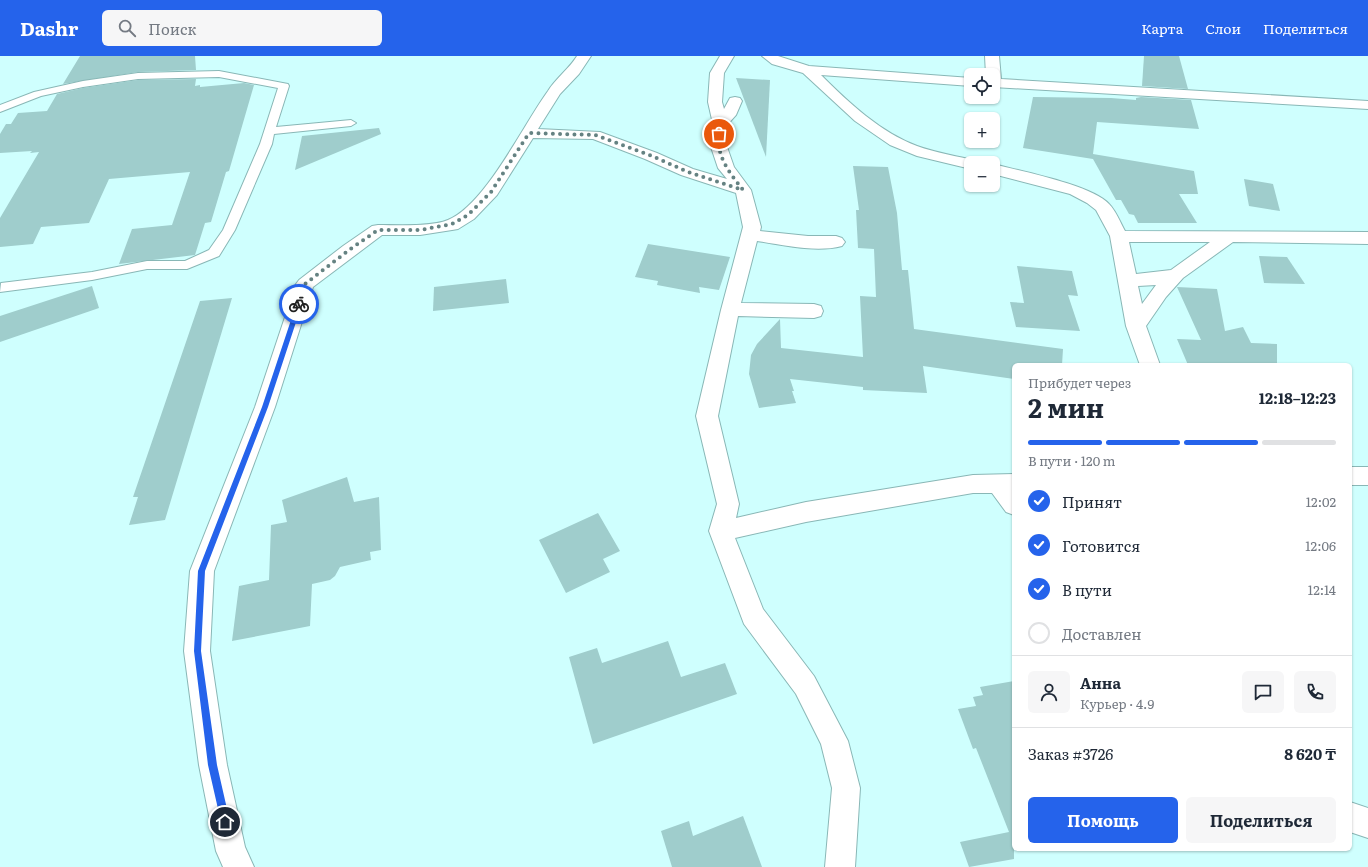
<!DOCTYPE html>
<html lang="ru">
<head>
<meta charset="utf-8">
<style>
	:root { --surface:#fff; --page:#f6f6f7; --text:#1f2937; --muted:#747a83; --line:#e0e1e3; --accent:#2563eb }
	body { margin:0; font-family:Literata,serif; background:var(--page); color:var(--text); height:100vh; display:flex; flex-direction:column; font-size:15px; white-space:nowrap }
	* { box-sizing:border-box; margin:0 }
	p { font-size:13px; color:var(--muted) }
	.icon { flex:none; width:22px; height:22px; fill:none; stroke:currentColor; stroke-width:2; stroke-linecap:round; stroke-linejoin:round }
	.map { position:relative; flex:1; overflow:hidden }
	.drawer { position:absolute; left:1012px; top:307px; width:340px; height:488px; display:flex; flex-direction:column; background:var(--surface); border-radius:6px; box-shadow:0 1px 3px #0004 }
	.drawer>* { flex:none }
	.tools { position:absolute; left:964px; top:12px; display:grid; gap:8px }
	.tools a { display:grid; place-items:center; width:36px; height:36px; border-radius:6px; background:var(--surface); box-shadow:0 1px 3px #0004; font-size:20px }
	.pin { position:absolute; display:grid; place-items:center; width:34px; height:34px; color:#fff; margin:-17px; border:2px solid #fff; border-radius:50%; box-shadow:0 1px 4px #0007 }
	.courier { position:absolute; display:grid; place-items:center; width:40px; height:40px; margin:-20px; border:3px solid #2563eb; border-radius:50%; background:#fff; color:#222; box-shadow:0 1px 5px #0007 }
	.overview em { font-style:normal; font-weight:700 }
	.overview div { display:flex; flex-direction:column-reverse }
	.overview { display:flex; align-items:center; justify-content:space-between; height:68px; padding:0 16px }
	h1 { font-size:26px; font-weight:700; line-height:30px }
	.bar { display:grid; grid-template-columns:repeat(4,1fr); gap:6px 4px; align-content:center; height:48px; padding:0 16px }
	.bar i { height:5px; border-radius:3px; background:var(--line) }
	.bar .selected { background:var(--accent) }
	.bar p { grid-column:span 4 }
	.line { display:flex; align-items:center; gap:10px; padding:0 16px; border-top:1px solid var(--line) }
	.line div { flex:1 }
	.round { display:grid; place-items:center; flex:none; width:42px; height:42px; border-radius:6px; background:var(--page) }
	ol { padding:0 16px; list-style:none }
	li { display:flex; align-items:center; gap:12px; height:44px }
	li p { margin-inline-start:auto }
	li .icon { padding:4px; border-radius:50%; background:var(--accent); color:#fff; stroke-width:4 }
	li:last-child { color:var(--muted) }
	li i { width:22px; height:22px; border:2px solid var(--line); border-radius:50% }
	.primary-button { display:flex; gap:8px; margin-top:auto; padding:8px 16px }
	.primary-button a { flex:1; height:46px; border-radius:6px; background:var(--accent); color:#fff; font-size:16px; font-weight:700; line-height:46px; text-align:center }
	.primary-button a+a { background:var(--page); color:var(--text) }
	header { display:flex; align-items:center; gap:24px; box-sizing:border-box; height:56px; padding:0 20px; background:var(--accent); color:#fff }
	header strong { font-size:19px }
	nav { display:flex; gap:22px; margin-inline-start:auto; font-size:14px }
	.search { width:280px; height:36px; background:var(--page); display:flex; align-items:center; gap:10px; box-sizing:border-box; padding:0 14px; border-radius:6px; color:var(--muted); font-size:15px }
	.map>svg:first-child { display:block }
</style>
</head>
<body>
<header>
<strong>Dashr</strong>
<div class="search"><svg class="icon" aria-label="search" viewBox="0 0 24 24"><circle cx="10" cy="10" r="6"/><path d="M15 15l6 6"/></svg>Поиск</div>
<nav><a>Карта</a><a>Слои</a><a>Поделиться</a></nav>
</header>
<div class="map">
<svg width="1368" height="811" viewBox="0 0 1368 811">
	<rect width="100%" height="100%" fill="#cffffe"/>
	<g fill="#9fcdcc">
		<path d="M 80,0 L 195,0 L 196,14 L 138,16 L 63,28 Z"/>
		<path d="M 1144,0 L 1179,0 L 1188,33 L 1142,30 Z"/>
		<path d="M 736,22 L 770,24 L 766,101 Z"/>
		<path d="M 196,23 L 195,30 L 200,29 L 200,31 L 244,27 L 254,29 L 229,115 L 226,116 L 211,166 L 205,167 L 195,199 L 119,208 L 132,173 L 172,169 L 190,116 L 109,123 L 89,167 L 41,171 L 33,188 L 0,191 L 0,162 L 39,96 L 30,97 L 32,95 L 0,97 L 0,78 L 6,68 L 11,68 L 18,57 L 47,55 L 57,38 L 83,32 L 138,24 Z"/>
		<path d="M 1033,41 L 1111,42 L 1136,44 L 1136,42 L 1141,41 L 1191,44 L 1199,73 L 1097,66 L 1093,98 L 1194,115 L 1198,138 L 1179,138 L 1197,167 L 1138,167 L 1134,159 L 1129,158 L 1121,144 L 1116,144 L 1093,103 L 1023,92 Z"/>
		<path d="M 379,72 L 381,78 L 295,114 L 302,80 Z"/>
		<path d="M 853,110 L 888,111 L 897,157 L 902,214 L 908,214 L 914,273 L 1063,293 L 1062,309 L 1014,309 L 1014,323 L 923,310 L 927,337 L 863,334 L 863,331 L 790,323 L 794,335 L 792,335 L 796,347 L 759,352 L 749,318 L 751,299 L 757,288 L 780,263 L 781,292 L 863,301 L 860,240 L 876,241 L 874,193 L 858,192 L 856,154 L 859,154 Z"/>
		<path d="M 1244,123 L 1273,128 L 1280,155 L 1249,150 Z"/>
		<path d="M 648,188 L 730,201 L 719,234 L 699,231 L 700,237 L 657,229 L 658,225 L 635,221 Z"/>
		<path d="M 1259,200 L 1287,201 L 1305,228 L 1264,227 Z"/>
		<path d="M 1017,210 L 1072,215 L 1078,240 L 1068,239 L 1080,275 L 1016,271 L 1010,246 L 1024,247 Z"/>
		<path d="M 506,223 L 509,247 L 433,255 L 434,231 Z"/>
		<path d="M 92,230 L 99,252 L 0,286 L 0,260 Z"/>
		<path d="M 1177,231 L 1217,233 L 1225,275 L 1243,271 L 1251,287 L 1277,288 L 1277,309 L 1188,309 L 1177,283 L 1201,284 Z"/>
		<path d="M 232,242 L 165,464 L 129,469 L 138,441 L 133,441 L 200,245 Z"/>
		<path d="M 347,421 L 354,446 L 379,441 L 381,494 L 370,496 L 371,504 L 340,511 L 335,520 L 330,524 L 312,528 L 310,570 L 232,585 L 239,530 L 269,524 L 271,469 L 287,466 L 282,444 Z"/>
		<path d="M 598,457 L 620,495 L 603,503 L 610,516 L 566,537 L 539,484 Z"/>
		<path d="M 668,585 L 681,621 L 725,607 L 737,638 L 593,688 L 569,601 L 597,592 L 602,607 Z"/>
		<path d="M 1014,625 L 1014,803 L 969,811 L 960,786 L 1009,776 L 976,692 L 973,693 L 958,653 L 976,650 L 973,641 L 983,639 L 980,631 Z"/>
		<path d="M 743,760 L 762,811 L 672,811 L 661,775 L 689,765 L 693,780 Z"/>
	</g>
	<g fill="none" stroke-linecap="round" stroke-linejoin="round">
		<defs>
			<path id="lane" d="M 219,15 L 288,28 L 289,30 L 276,71 L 351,64 L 356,67 L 351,70 L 274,78 L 272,88 L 235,174 L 219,200 L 187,213 L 147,213 L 92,224 L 0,236 L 1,227 L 92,216 L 147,205 L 185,205 L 209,194 L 223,174 L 260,88 L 278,32 L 219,21 L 138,23 L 83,31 L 41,40 L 0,56 L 0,49 L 34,36 L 83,25 L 138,17 Z"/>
			<g id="street">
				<path d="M 577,0 L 591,0 L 579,18 L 560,38 L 538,73 L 600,76 L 657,97 L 693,113 L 727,123 L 718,112 L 710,88 L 713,68 L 708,46 L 710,17 L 720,0 L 734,0 L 724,17 L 722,46 L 724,53 L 730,42 L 735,41 L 740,42 L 742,45 L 736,59 L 727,69 L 726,88 L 734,111 L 751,134 L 761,171 L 760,175 L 808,180 L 836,180 L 842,182 L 845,186 L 842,190 C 816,197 784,189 757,185 L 741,247 L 814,248 L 821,250 L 823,255 L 821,260 L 814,262 L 738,260 L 718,360 L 739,448 L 736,462 L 806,446 L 973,419 L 1014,418 L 1014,459 L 1006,456 L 992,437 L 973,437 L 806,466 L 735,482 L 763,553 L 814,620 L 848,685 L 860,732 L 855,811 L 825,811 L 832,732 L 821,688 L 796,638 L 744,568 L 709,475 L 717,448 L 696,360 L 721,254 L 743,171 L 736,137 L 681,119 L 645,103 L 593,83 L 533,82 L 497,139 L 474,163 L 458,173 L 452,174 L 420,179 L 382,179 L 313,231 L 275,351 L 214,515 L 210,595 L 227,709 L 245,791 L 254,811 L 223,811 L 216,795 L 199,709 L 184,595 L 190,515 L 255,351 L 296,228 L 299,224 L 343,190 L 372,170 L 378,169 C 396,169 432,171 448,164 C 486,148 523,69 548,35 C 556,22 569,13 577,0 Z"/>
				<path d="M 762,0 L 778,0 L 809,10 L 971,22 L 971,30 L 821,19 C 849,47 880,76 917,90 C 936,97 957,100 977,105 L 978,107 L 971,107 L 971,113 L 917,100 L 890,89 L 855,65 L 803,17 L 772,8 Z"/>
				<path d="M 985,0 L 999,0 L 1001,23 L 1368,45 L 1368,53 L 993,31 L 993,19 L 986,19 Z"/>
				<path d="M 993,108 C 1020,115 1092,129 1109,148 C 1116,155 1120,166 1125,175 L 1368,176 L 1368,188 L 1233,186 L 1183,222 L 1166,241 L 1146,270 L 1160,309 L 1140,309 L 1126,270 L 1110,180 L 1096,154 L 1087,147 L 1070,138 L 993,118 ZM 1129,186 L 1210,186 L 1171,214 L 1136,218 ZM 1156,229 L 1142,248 L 1138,230 Z"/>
				<rect x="1350" y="411" width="18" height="18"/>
				<path d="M 1350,746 L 1368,752 L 1368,782 L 1350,776 Z"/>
			</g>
		</defs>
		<use href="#lane" stroke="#89b7b6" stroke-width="2"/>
		<use href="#street" stroke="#89b7b6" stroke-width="2"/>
		<use href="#lane" fill="#fff" fill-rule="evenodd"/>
		<use href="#street" fill="#fff" fill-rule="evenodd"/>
	</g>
	<path fill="#2563eb" d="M 297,246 L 302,248 L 268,351 L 205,515 L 201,595 L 217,709 L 230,766 L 228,769 L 225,771 L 222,769 L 221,766 L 208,709 L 194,595 L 198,515 L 262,351 Z"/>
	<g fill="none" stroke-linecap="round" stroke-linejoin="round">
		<path stroke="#658282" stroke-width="4" stroke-dasharray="0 7.2" d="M 299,248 L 305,228 L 349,194 L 378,174 L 420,174 L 452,168 L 468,159 L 491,136 L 529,77 L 595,79 L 652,100 L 688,116 L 743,134 C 730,117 716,101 719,78"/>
	</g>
</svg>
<div class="tools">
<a><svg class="icon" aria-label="locate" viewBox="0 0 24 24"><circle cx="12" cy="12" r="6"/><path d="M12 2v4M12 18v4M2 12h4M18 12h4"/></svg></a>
<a>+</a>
<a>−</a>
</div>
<div class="pin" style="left:719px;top:78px;background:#ea580c"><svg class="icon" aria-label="bag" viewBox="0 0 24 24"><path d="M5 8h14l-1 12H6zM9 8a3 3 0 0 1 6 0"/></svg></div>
<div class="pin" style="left:225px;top:766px;background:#1f2937"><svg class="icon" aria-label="home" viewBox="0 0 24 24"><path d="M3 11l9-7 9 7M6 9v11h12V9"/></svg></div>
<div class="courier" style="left:299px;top:248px"><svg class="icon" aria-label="bike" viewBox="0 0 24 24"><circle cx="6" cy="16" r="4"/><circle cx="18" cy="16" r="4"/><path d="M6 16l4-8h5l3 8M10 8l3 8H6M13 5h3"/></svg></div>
<section class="drawer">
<div class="overview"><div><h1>2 мин</h1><p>Прибудет через</p></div><em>12:18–12:23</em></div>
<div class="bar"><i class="selected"></i><i class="selected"></i><i class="selected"></i><i></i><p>В пути · 120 m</p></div>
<ol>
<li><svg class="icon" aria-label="check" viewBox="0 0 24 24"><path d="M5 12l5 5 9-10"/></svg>Принят<p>12:02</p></li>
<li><svg class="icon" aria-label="check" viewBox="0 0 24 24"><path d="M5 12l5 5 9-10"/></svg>Готовится<p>12:06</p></li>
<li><svg class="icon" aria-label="check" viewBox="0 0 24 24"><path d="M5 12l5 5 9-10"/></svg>В пути<p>12:14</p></li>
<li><i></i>Доставлен</li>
</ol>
<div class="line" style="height:72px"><a class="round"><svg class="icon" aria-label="person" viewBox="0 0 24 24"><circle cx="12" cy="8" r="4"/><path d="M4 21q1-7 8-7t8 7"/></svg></a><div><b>Анна</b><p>Курьер · 4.9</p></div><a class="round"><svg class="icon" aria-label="chat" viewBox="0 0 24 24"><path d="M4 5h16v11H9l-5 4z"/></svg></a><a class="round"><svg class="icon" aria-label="phone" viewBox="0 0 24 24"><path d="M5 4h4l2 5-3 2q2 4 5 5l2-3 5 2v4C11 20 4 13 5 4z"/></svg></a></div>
<div class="line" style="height:52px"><div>Заказ #3726</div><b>8 620 ₸</b></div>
<div class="primary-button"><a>Помощь</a><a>Поделиться</a></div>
</section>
</div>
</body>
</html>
